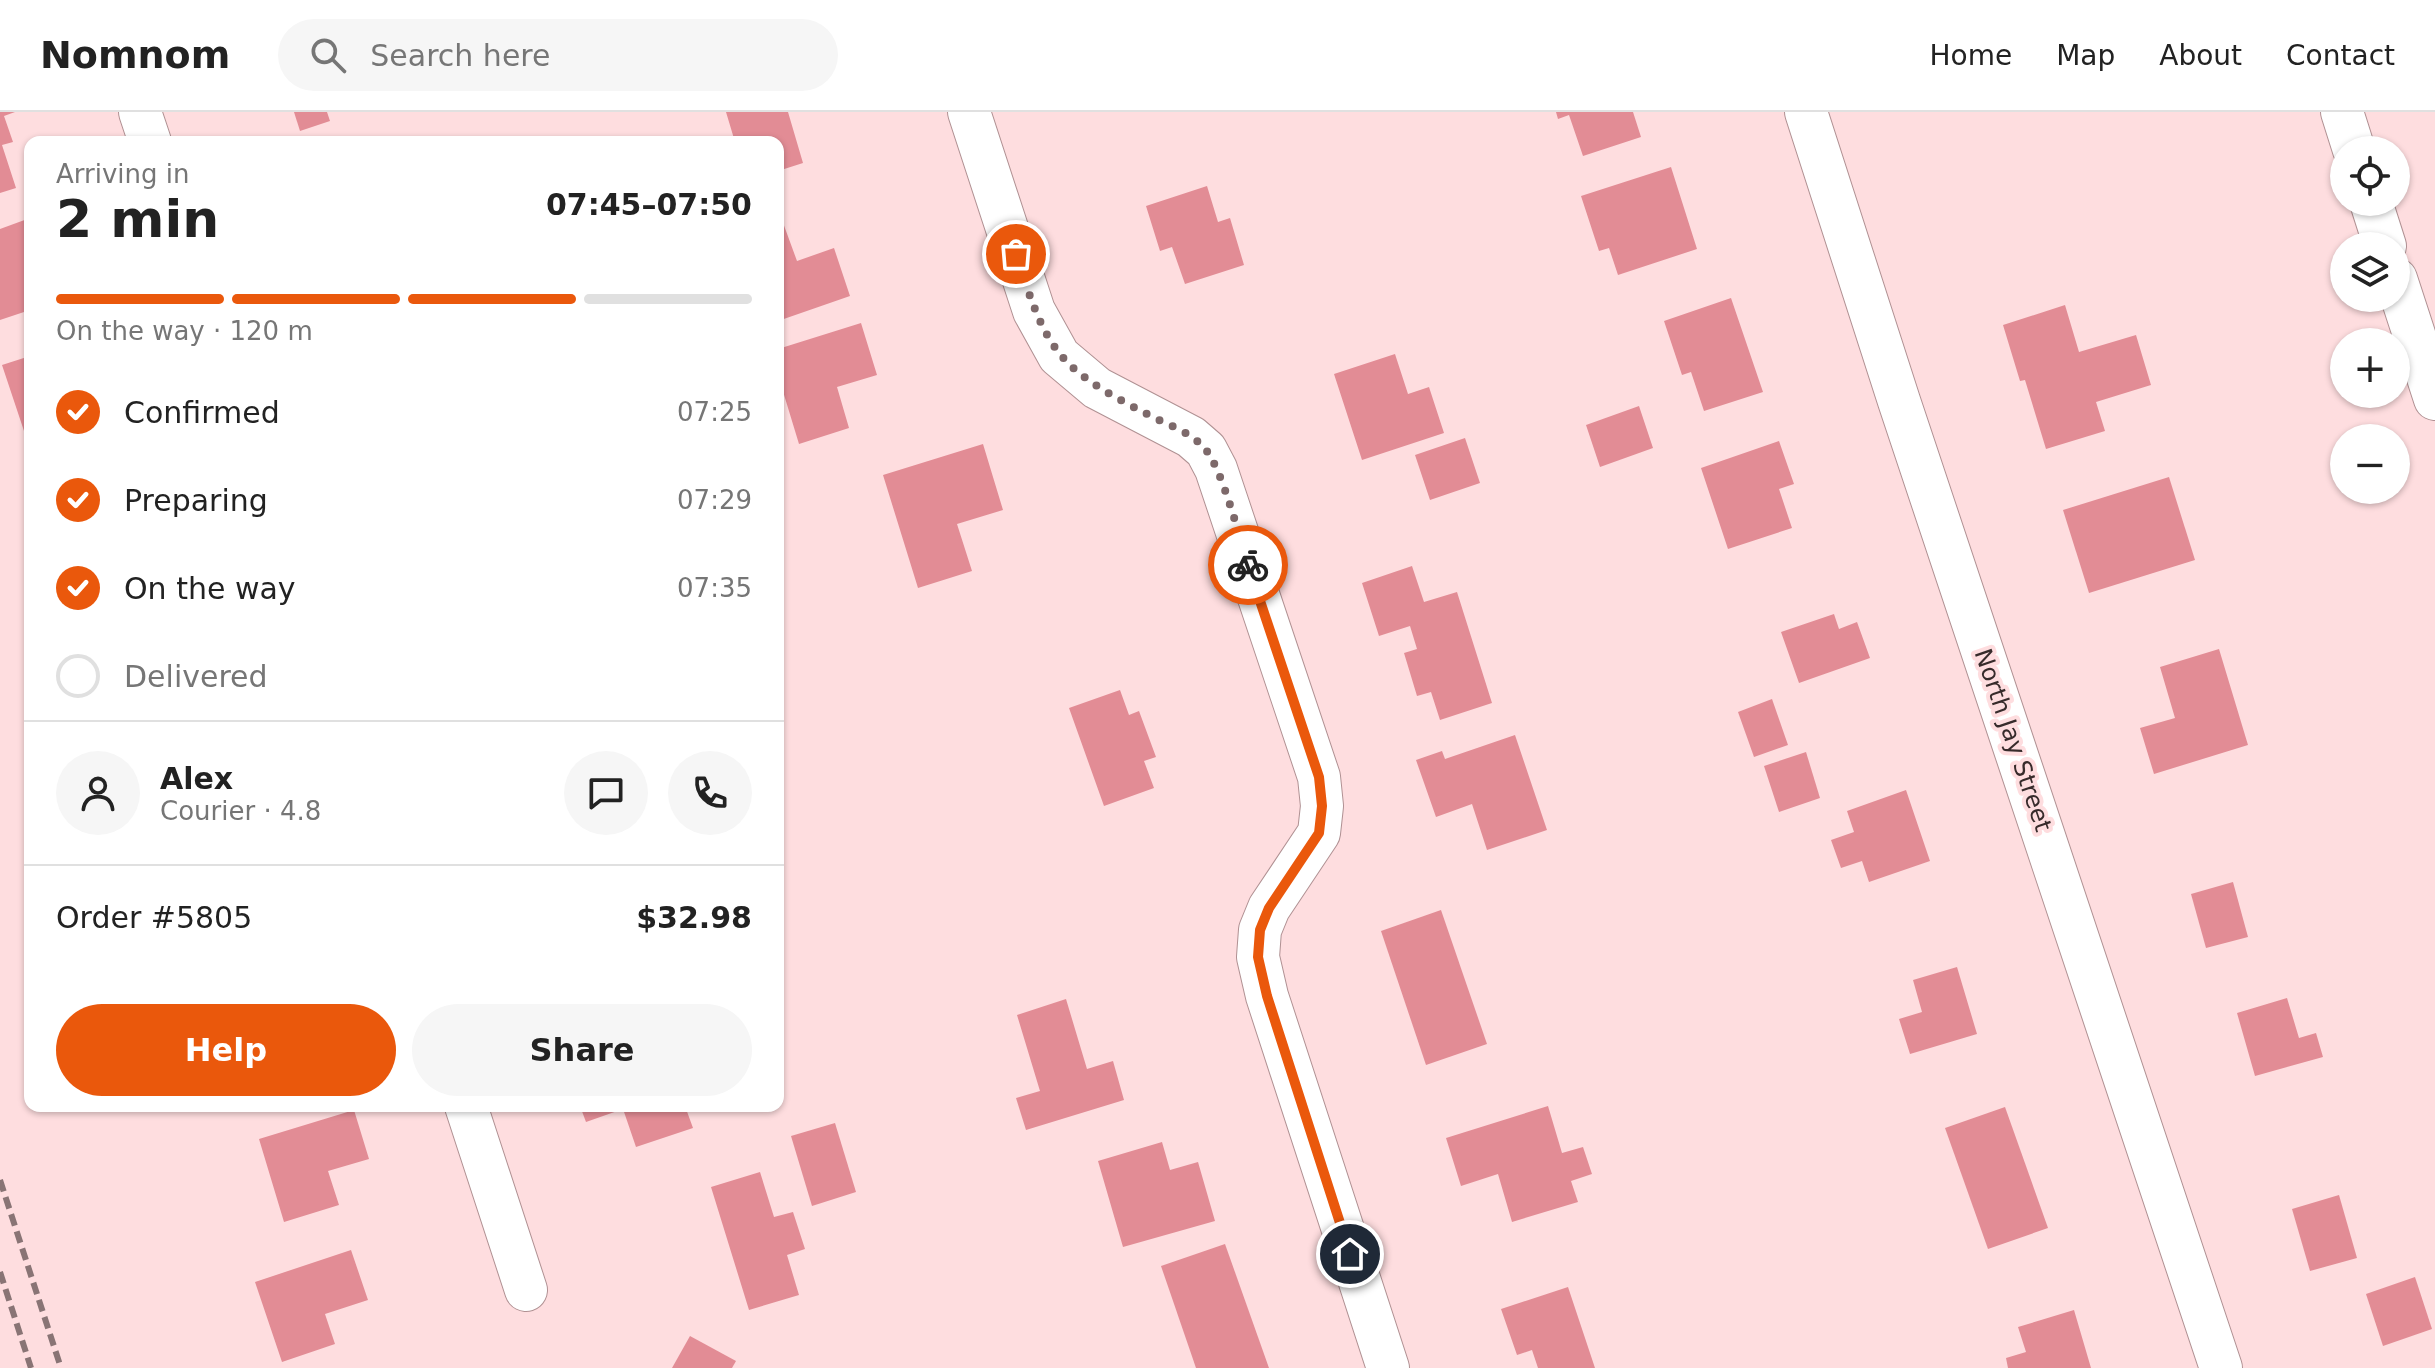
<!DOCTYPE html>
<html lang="en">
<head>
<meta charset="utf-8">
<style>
	:root { --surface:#fff; --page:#f6f6f6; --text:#222; --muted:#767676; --line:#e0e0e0; --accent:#ea580c }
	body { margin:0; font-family:"DejaVu Sans",sans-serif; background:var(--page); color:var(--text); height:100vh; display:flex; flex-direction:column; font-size:30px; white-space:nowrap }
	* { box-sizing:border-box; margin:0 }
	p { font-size:26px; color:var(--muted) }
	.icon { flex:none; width:44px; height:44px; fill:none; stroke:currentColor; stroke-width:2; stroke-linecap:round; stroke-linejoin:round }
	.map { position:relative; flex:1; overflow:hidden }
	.drawer { position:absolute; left:24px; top:24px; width:760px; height:976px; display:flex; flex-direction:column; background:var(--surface); border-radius:16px; box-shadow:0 2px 6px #0004 }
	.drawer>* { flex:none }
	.tools { position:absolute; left:2330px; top:24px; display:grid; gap:16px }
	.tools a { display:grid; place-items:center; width:80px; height:80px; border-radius:50%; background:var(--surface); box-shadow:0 2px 6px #0004; font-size:40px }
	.pin { position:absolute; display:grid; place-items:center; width:68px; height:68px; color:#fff; margin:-34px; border:4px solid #fff; border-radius:50%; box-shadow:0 2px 8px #0007 }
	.courier { position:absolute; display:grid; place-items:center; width:80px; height:80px; margin:-40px; border:6px solid #ea580c; border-radius:50%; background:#fff; color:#222; box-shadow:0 2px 10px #0007 }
	.headline em { font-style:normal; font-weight:700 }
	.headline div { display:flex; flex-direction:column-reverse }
	.headline { display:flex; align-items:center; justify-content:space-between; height:136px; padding:0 32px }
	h1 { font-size:52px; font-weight:700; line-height:60px }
	.bar { display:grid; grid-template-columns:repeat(4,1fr); gap:12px 8px; align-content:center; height:96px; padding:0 32px }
	.bar i { height:10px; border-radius:6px; background:var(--line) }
	.bar .on { background:var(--accent) }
	.bar p { grid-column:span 4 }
	.line { display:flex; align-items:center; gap:20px; padding:0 32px; border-top:2px solid var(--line) }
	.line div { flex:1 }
	.round { display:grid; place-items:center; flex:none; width:84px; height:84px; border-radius:42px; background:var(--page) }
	ol { padding:0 32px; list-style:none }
	li { display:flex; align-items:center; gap:24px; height:88px }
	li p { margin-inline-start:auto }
	li .icon { padding:8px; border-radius:50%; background:var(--accent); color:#fff; stroke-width:4 }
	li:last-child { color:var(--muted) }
	li i { width:44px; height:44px; border:4px solid var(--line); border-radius:50% }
	.button { display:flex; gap:16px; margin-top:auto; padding:16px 32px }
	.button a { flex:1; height:92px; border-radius:48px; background:var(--accent); color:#fff; font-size:32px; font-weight:700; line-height:92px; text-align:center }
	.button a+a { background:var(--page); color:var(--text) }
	header { display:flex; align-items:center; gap:48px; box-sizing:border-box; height:112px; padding:0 40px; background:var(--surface); border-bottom:2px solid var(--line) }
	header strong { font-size:38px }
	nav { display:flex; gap:44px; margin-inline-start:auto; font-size:28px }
	.search { width:560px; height:72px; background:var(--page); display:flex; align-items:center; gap:20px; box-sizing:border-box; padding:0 28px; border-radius:44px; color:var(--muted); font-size:30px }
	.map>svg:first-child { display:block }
</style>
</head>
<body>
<header>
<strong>Nomnom</strong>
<div class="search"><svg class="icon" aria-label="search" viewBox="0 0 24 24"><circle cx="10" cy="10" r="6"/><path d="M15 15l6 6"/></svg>Search here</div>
<nav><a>Home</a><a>Map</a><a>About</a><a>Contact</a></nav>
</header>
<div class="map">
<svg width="2435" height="1256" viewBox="0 0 2435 1256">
	<rect width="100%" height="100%" fill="#fedddf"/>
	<g fill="#e28c95">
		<path d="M 0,0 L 15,0 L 4,4 L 13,30 L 2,33 L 16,76 L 0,81 Z"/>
		<path d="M 294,0 L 327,0 L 330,9 L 300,19 Z"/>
		<path d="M 726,0 L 788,0 L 803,51 L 778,59 L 778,30 L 735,30 Z"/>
		<path d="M 1556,0 L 1633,0 L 1641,25 L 1583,44 L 1569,3 L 1558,7 Z"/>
		<path d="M 1671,55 L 1697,137 L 1618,163 L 1609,136 L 1599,139 L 1581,84 Z"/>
		<path d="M 1207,74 L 1218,110 L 1230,106 L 1244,153 L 1185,172 L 1172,135 L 1160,139 L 1146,94 Z"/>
		<path d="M 30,106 L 30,198 L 0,208 L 0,117 Z"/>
		<path d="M 782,108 L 797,149 L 834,136 L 850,184 L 778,209 L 778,110 Z"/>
		<path d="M 1731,186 L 1763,280 L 1704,299 L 1691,260 L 1682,263 L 1664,209 Z"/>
		<path d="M 2065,193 L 2079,240 L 2136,223 L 2151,273 L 2096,290 L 2105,319 L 2046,337 L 2025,268 L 2020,269 L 2003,213 Z"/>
		<path d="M 861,211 L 877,263 L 837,275 L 849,316 L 799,332 L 778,263 L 778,237 Z"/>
		<path d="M 1395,242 L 1408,282 L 1429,275 L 1444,321 L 1362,348 L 1334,262 Z"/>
		<path d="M 30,244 L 30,334 L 29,334 L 2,253 Z"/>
		<path d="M 1639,294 L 1653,336 L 1600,355 L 1586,313 Z"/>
		<path d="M 1465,326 L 1480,371 L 1430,388 L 1415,343 Z"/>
		<path d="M 1779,329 L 1794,372 L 1779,377 L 1792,416 L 1728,437 L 1701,356 Z"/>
		<path d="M 983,332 L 1003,398 L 957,412 L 972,459 L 918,476 L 883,363 Z"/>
		<path d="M 2169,365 L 2195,448 L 2089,481 L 2063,398 Z"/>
		<path d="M 1412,454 L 1424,490 L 1457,480 L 1492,591 L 1440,608 L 1431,580 L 1417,584 L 1404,541 L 1417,537 L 1410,514 L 1379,524 L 1362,471 Z"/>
		<path d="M 1834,502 L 1839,517 L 1857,510 L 1870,546 L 1799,571 L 1781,520 Z"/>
		<path d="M 2219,537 L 2248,633 L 2154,662 L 2140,616 L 2175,606 L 2160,555 Z"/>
		<path d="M 1120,578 L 1129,603 L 1139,599 L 1156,645 L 1144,649 L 1154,676 L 1104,694 L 1069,596 Z"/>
		<path d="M 1772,587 L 1788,633 L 1754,645 L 1738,600 Z"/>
		<path d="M 1515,623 L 1547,718 L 1487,738 L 1472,692 L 1436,705 L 1416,648 L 1442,639 L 1445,647 Z"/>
		<path d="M 1806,640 L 1820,686 L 1779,700 L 1764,654 Z"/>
		<path d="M 1906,678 L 1930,749 L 1869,770 L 1862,749 L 1841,756 L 1831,728 L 1854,720 L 1847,699 Z"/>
		<path d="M 2233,770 L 2248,825 L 2206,836 L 2191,782 Z"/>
		<path d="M 1441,798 L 1487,932 L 1426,953 L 1381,819 Z"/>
		<path d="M 1957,855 L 1977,922 L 1910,942 L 1899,907 L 1922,900 L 1913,868 Z"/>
		<path d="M 2287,886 L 2299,926 L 2316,921 L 2323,945 L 2255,964 L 2237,901 Z"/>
		<path d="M 1066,887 L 1087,957 L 1113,949 L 1124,988 L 1026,1018 L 1016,986 L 1040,979 L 1017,903 Z"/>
		<path d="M 580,994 L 685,994 L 693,1016 L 636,1035 L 623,997 L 586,1010 Z"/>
		<path d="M 1548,994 L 1562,1041 L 1583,1035 L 1592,1062 L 1571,1069 L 1578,1090 L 1512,1110 L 1498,1062 L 1461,1074 L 1446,1026 Z"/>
		<path d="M 2005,995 L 2048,1116 L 1988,1137 L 1945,1016 Z"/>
		<path d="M 354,998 L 369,1047 L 328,1059 L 339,1093 L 284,1110 L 259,1027 Z"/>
		<path d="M 835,1011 L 856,1080 L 812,1094 L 791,1024 Z"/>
		<path d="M 1162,1030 L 1170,1058 L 1198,1050 L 1215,1109 L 1123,1135 L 1098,1049 Z"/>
		<path d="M 760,1060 L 774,1105 L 793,1100 L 805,1137 L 787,1143 L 799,1183 L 749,1198 L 711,1075 Z"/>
		<path d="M 2339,1083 L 2357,1146 L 2310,1159 L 2292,1097 Z"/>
		<path d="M 1225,1132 L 1269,1256 L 1196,1256 L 1161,1154 Z"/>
		<path d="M 351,1138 L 368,1188 L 325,1202 L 335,1232 L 282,1250 L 255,1170 Z"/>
		<path d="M 2415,1165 L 2432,1217 L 2383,1234 L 2366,1182 Z"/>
		<path d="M 1568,1175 L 1595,1256 L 1538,1256 L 1532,1238 L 1517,1243 L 1501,1197 Z"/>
		<path d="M 2074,1198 L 2091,1256 L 2008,1256 L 2006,1246 L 2026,1240 L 2018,1215 Z"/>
		<path d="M 690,1224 L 736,1249 L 732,1256 L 672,1256 Z"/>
	</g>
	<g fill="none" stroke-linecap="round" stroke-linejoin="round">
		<defs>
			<g id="minor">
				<path d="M 140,0 L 150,30"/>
				<path d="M 969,0 L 1034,199 L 1059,244 L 1097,276 L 1191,325 L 1206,338 L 1216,357 L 1319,665 L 1322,694 L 1319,721 L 1269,796 L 1260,818 L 1258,845 L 1267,884 L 1388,1256"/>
				<path d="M 1806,0 L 1899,289 L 2221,1256"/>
				<path d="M 2342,0 L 2354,38"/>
				<path d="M 2371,90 L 2385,134"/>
				<path d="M 2396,167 L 2435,287"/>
				<path d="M 466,994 L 526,1178"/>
			</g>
		</defs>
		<use href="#minor" stroke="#b09193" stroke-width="44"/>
		<use href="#minor" stroke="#fff" stroke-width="42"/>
		<g stroke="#897475" stroke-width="6" stroke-dasharray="12 6" stroke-linecap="butt">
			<path d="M 0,1068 L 61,1256"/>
			<path d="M 0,1160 L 31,1256"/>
		</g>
	</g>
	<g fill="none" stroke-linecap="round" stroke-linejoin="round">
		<path stroke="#7d696a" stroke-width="8" stroke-dasharray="0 14.4" d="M 1016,142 C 1047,240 1057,256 1149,303 C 1168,313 1193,321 1206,338 C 1223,360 1239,424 1248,453"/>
		<path stroke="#ea580c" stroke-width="10" d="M 1248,453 L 1319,665 L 1322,694 L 1319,721 L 1269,796 L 1260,818 L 1258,845 L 1267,884 L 1350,1142"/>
	</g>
	<g text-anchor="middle" stroke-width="8" stroke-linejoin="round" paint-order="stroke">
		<g font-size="24" fill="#372b2b" stroke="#fedddf">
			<text transform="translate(2013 628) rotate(71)" y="8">North Jay Street</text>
		</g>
	</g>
</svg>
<div class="tools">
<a><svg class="icon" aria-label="locate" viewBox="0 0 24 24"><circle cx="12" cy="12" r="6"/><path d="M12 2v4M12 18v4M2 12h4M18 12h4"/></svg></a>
<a><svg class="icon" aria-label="layers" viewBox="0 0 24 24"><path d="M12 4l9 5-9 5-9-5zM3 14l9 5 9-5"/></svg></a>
<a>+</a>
<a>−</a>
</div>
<div class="pin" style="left:1016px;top:142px;background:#ea580c"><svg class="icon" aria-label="bag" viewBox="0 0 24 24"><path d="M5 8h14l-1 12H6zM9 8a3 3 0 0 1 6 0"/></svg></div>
<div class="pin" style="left:1350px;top:1142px;background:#1f2937"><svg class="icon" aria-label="home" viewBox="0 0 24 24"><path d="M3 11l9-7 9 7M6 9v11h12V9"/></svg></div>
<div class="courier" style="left:1248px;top:453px"><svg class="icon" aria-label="bike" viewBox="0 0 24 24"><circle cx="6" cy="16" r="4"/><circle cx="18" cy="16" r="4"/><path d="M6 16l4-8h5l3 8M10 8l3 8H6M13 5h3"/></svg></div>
<section class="drawer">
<div class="headline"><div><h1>2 min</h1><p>Arriving in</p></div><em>07:45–07:50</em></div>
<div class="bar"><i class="on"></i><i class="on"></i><i class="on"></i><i></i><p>On the way · 120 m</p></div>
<ol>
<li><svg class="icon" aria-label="check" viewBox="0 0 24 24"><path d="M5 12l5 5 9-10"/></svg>Confirmed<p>07:25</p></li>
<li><svg class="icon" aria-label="check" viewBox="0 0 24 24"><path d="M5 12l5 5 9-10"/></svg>Preparing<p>07:29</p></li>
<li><svg class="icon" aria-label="check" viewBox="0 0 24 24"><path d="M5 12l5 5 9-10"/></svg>On the way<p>07:35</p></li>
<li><i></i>Delivered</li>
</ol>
<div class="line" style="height:144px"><a class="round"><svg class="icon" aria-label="person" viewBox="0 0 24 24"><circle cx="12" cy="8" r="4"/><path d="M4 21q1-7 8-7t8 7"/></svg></a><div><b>Alex</b><p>Courier · 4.8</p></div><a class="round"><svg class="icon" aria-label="chat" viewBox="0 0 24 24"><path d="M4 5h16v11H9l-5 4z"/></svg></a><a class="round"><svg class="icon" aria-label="phone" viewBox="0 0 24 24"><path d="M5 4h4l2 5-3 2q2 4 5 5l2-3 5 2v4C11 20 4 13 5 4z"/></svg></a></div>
<div class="line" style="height:104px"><div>Order #5805</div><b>$32.98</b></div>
<div class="button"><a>Help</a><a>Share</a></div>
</section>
</div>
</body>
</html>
